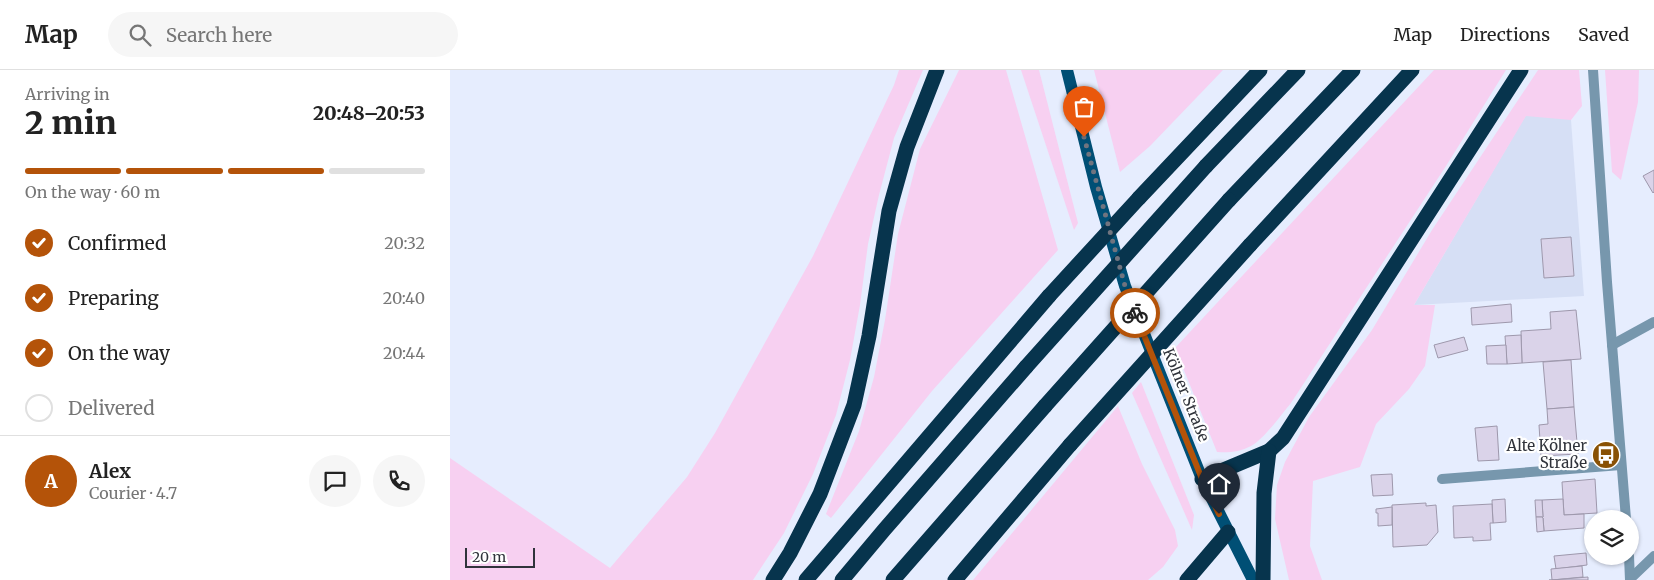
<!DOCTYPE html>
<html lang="en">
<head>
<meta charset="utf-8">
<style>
	:root { --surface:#fff; --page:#f6f6f6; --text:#222; --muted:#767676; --line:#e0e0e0; --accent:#b45309 }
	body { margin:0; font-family:Merriweather,serif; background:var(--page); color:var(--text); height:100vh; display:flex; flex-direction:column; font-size:19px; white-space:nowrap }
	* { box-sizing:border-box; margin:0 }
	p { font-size:16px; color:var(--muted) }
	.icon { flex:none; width:28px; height:28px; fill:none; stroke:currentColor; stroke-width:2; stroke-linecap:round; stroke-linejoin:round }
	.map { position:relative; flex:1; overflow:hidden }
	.side { display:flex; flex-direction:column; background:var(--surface); width:450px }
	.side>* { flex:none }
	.tools { position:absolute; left:1134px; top:440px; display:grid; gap:10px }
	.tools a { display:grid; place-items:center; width:55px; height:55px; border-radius:50%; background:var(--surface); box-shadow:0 1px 4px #0004; font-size:25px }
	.scale { position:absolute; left:15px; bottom:12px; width:70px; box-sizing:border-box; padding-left:5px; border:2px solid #30333b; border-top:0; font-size:14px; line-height:18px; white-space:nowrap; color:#30333b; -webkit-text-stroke:4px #fff; paint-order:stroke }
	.pin { position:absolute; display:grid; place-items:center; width:42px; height:42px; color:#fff; margin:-51px -21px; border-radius:50% 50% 50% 0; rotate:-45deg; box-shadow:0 0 5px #0007 }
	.pin .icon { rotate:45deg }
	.courier { position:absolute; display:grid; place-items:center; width:50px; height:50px; margin:-25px; border:4px solid #b45309; border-radius:50%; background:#fff; color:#222; box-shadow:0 1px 6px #0007 }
	.headline em { font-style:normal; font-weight:800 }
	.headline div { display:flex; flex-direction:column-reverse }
	.headline { display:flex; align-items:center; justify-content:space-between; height:85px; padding:0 25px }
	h1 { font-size:32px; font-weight:800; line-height:38px }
	.bar { display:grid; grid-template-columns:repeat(4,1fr); gap:8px 5px; align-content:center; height:60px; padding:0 25px }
	.bar i { height:6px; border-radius:4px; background:var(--line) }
	.bar .active { background:var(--accent) }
	.bar p { grid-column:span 4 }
	.line { display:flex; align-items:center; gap:12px; padding:0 25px; border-top:1px solid var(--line) }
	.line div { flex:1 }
	.round { display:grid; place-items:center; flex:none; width:52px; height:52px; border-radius:26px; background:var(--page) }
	ol { padding:0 25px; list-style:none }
	li { display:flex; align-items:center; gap:15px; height:55px }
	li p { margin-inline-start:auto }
	li .icon { padding:5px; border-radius:50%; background:var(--accent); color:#fff; stroke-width:4 }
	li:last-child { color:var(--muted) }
	li i { width:28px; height:28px; border:2px solid var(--line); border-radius:50% }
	header { display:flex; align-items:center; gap:30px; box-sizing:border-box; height:70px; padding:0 25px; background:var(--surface); border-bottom:1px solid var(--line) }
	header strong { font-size:24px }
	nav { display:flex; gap:28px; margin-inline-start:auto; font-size:18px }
	.search { width:350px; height:45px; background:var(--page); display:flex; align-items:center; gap:12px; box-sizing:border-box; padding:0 18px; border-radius:28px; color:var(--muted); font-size:19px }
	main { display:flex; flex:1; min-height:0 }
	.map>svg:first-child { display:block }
</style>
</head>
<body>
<header>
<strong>Map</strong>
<div class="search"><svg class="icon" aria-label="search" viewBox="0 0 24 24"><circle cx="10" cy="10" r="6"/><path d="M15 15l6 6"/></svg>Search here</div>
<nav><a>Map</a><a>Directions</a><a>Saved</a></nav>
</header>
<main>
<section class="side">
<div class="headline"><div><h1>2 min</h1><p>Arriving in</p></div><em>20:48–20:53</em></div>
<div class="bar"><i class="active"></i><i class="active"></i><i class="active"></i><i></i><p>On the way · 60 m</p></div>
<ol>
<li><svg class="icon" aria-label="check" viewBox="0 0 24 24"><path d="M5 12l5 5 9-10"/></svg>Confirmed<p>20:32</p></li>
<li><svg class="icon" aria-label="check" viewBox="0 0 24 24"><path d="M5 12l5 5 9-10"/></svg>Preparing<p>20:40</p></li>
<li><svg class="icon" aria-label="check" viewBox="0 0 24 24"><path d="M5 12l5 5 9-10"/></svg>On the way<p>20:44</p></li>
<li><i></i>Delivered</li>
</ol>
<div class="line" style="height:90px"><b class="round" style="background:var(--accent);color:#fff">A</b><div><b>Alex</b><p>Courier · 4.7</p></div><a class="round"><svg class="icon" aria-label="chat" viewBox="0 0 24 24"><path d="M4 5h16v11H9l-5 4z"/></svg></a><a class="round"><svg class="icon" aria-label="phone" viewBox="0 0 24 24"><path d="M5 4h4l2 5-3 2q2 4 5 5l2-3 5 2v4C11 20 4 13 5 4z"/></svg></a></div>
</section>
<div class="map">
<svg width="1204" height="510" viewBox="0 0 1204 510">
	<rect width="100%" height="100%" fill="#e6edfe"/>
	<path fill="#d6dff5" d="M 1108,0 L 1121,50 L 1134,226 L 964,235 L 1076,45 Z"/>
	<g fill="#f7d0f1">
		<path d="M 449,0 L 473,0 L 444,68 L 429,125 L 418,174 L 410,235 L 400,290 L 386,345 L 363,404 L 334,463 L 303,510 L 0,510 L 0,388 L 160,498 L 237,407 L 265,363 L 363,186 L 444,15 Z"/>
		<path d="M 509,0 L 556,0 L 608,180 L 482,321 L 381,448 L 376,444 L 409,361 L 424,307 L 435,250 L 448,164 L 470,79 Z"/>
		<path d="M 571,0 L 589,0 L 628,153 L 624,160 Z"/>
		<path d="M 644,0 L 773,0 L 700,76 L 670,102 Z"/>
		<path d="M 984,0 L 1056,0 L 996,96 L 841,333 C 831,345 814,369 801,376 C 790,382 778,383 767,382 L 725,278 Z"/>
		<path d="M 1088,0 L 1129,0 L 1132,36 L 1121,50 L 1076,46 L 964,235 L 985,235 L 975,296 L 959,319 L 926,354 L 910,397 L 863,411 L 860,476 L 872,510 L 839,510 L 825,449 L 827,415 L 835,392 L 859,347 L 922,260 L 982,160 Z"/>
		<path d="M 1155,0 L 1189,0 L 1188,32 L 1171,110 L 1162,102 Z"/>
		<path d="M 691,312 L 744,445 L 742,460 L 682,323 Z"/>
		<path d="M 668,336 L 692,394 L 725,460 L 728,476 L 713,497 L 698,510 L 523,510 Z"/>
	</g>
	<g fill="#dad3e9" stroke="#9e98ac">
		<path d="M 1204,100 L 1204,122 L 1203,123 L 1193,106 Z"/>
		<path d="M 1121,167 L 1124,206 L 1094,208 L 1091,169 Z"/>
		<path d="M 1061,234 L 1062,252 L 1022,255 L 1021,238 Z"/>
		<path d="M 1126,240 L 1131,289 L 1072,293 L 1071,261 L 1101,259 L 1100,242 Z"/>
		<path d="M 1071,265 L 1072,293 L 1057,294 L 1055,266 Z"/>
		<path d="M 1014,267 L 1018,280 L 988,288 L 984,275 Z"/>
		<path d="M 1056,275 L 1057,294 L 1037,294 L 1036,276 Z"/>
		<path d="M 1121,290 L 1124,337 L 1097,339 L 1093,292 Z"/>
		<path d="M 1124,337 L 1128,384 L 1091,386 L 1089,355 L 1098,354 L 1097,339 Z"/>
		<path d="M 1047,356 L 1049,390 L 1028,391 L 1025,358 Z"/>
		<path d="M 942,404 L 943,425 L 923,426 L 921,405 Z"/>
		<path d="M 1145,409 L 1147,443 L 1114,445 L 1112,412 Z"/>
		<path d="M 1055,429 L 1056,452 L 1043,453 L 1042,430 Z"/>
		<path d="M 1113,429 L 1114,445 L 1134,444 L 1134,458 L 1094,461 L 1093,448 L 1092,448 L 1093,447 L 1092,430 Z"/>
		<path d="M 1085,430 L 1092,430 L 1093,447 L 1086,447 Z"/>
		<path d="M 976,433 L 976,436 L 986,435 L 988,462 L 977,475 L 943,477 L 942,435 Z"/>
		<path d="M 1042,434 L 1043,453 L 1040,453 L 1041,470 L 1023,471 L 1023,467 L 1004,468 L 1003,436 Z"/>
		<path d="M 942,437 L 942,455 L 928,456 L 928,443 L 926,443 L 926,439 Z"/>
		<path d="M 1086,447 L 1092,447 L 1093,448 L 1094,461 L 1087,462 Z"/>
		<path d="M 1136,483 L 1137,495 L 1106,499 L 1104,486 Z"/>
		<path d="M 1132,496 L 1133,507 L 1102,510 L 1101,499 Z"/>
		<path d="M 1138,507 L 1138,510 L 1099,510 L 1102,510 Z"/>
	</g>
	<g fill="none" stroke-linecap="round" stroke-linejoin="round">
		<g stroke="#7797ad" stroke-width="10">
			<path d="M 992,409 L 1171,395"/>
			<path d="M 1180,509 L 1204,486"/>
		</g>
		<g stroke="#7797ad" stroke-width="10">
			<path d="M 1143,0 L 1157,212 L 1176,449"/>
			<path d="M 1162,275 L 1204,252"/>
			<path d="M 1179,486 L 1180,510"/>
		</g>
		<path stroke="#004f75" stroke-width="12" d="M 617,0 L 646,117 L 675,216 L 752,409 L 803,510"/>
		<g stroke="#07344d" stroke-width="15">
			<path d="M 756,96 L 848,0"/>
			<path d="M 689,128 L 810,0"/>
			<path d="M 779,130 L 903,0"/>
			<path d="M 800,175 L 962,0"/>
			<path d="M 752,409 L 819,381 L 833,368 L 1071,0"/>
			<path d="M 323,510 L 340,483 L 370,424 L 404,335 L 419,266 L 439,141 L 457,77 L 487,0"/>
			<path d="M 356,510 L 599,226"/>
			<path d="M 392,510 L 434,460 L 576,297"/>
			<path d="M 443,510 L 595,336"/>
			<path d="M 505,510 L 620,375"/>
			<path d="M 737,510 L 778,462"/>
			<path d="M 813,510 L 814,423 L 819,381"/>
		</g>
		<g stroke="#07344d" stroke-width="15">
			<path d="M 599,226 L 689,128"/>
			<path d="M 576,297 L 756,96"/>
			<path d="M 595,336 L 779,130"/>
			<path d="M 620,375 L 800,175"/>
		</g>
	</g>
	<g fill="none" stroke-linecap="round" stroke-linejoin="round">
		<path stroke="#70747f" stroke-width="5" stroke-dasharray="0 9" d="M 634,67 L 675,216 L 685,243"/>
		<path stroke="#b45309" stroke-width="6" d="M 685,243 L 752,409 L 769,444"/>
	</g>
	<defs>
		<symbol id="bus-disc" viewBox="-11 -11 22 22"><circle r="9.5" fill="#895104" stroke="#fff"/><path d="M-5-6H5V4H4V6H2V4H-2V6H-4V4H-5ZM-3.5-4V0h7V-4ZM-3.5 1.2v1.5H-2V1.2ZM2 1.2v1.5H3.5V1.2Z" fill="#fff"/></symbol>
	</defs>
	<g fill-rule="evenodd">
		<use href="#bus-disc" x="1140" y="369" width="32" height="32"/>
	</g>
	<g text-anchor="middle" stroke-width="4.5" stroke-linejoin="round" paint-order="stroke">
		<g font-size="15" fill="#30333b" stroke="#fff">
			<text transform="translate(736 325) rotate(68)" y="5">Kölner Straße</text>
		</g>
		<g font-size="15" fill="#30333b" stroke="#fff" text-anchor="end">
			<text x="1137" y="381">Alte Kölner<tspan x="1137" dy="17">Straße</tspan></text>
		</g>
	</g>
</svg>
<div class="tools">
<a><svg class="icon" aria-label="layers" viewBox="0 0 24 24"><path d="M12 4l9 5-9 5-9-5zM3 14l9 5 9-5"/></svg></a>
</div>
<div class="scale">20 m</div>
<div class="pin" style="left:634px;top:67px;background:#ea580c"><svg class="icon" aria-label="bag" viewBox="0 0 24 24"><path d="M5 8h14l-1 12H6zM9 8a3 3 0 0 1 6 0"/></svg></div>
<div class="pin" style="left:769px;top:444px;background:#1f2937"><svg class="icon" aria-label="home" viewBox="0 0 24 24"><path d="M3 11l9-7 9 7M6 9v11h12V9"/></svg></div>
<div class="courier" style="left:685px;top:243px"><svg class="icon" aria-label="bike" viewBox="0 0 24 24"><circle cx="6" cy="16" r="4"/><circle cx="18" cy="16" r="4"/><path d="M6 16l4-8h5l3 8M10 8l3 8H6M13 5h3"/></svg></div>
</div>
</main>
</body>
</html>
